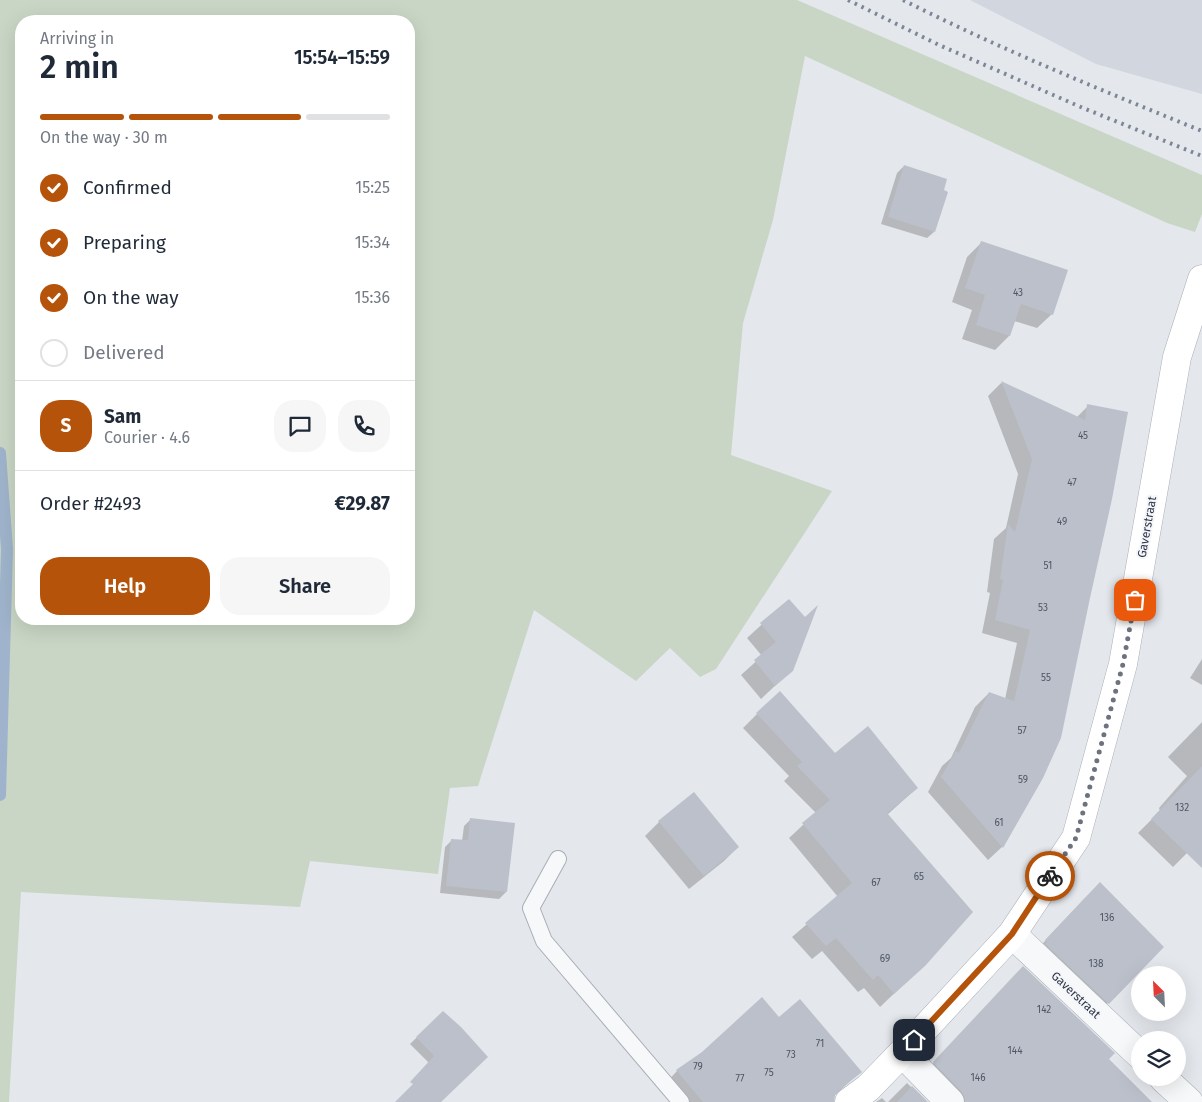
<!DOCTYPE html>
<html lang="en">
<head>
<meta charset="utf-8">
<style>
	:root { --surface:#fff; --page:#f6f6f7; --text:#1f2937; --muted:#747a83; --line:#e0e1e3; --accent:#b45309 }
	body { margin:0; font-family:"Fira Sans",sans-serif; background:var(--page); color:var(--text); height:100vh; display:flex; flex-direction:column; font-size:19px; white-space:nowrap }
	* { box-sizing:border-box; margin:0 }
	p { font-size:16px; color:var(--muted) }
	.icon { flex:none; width:28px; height:28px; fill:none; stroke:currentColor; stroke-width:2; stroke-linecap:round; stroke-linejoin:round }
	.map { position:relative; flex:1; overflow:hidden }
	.details { position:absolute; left:15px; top:15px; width:400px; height:610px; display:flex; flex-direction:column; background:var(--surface); border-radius:20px; box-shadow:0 5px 20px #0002 }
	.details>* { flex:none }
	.needle { width:32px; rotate:336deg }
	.tools { position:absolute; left:1131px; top:966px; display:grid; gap:10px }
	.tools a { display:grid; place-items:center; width:55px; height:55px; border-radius:50%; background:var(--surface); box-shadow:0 5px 20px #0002; font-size:25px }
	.pin { position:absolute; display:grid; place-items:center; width:42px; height:42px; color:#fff; margin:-21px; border-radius:10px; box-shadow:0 2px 8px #0006 }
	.courier { position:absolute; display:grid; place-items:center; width:50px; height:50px; margin:-25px; border:4px solid #b45309; border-radius:50%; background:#fff; color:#222; box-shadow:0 1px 6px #0007 }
	.summary em { font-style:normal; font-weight:600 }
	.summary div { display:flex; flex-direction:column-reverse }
	.summary { display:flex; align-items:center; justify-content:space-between; height:85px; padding:0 25px }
	h1 { font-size:32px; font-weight:600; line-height:38px }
	.bar { display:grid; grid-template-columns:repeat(4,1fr); gap:8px 5px; align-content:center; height:60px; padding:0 25px }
	.bar i { height:6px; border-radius:4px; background:var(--line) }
	.bar .selected { background:var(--accent) }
	.bar p { grid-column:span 4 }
	.line { display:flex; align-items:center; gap:12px; padding:0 25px; border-top:1px solid var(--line) }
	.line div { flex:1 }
	.round { display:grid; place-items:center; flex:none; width:52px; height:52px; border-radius:20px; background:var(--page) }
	ol { padding:0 25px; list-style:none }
	li { display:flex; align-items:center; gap:15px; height:55px }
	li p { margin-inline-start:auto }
	li .icon { padding:5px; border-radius:50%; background:var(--accent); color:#fff; stroke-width:4 }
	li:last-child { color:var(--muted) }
	li i { width:28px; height:28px; border:2px solid var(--line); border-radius:50% }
	.primary-button { display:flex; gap:10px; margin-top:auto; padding:10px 25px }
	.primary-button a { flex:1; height:58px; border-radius:20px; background:var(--accent); color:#fff; font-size:20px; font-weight:600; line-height:58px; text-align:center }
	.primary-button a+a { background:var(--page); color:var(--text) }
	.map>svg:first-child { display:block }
</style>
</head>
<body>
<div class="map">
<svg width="1202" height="1102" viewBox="0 0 1202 1102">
	<rect width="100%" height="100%" fill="#e4e7ec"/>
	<path fill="#d2d6de" d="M 970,0 L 1202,0 L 1202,94 L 1096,64 Z"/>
	<path fill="#c9d6c5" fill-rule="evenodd" d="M 0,0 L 797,0 L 1202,175 L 1202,214 L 1195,232 L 1167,223 L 805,56 L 773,220 L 743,323 L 731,455 L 832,491 L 716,669 L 700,677 L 670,648 L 636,681 L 534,610 L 478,786 L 450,788 L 438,874 L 310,861 L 300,907 L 21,892 L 9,1102 L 0,1102 ZM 21,21 L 409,21 L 409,619 L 21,619 Z"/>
	<g fill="#0003">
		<path d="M 904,166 L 934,232 L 927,238 L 881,224 L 897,173 Z"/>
		<path d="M 981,243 L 1052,314 L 1037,328 L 1014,321 L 1009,336 L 995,350 L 962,339 L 972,310 L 952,302 L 967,257 Z"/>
		<path d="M 1001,383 L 1076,418 L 1088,406 L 1041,778 L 1002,847 L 988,860 L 928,792 L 942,766 L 951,758 L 975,707 L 989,693 L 1005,699 L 1017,643 L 982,633 L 990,593 L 987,592 L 994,539 L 1006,528 L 1018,474 L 988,396 Z"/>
		<path d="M 789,600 L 792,670 L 761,699 L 741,675 L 762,656 L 747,638 Z"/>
		<path d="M 1202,659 L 1202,685 L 1190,678 Z"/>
		<path d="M 757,714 L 835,755 L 917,788 L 887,815 L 924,965 L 880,1007 L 864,988 L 858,992 L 822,951 L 812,959 L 792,937 L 838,897 L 789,838 L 816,813 L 784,781 L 789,776 L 743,728 Z"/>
		<path d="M 1202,722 L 1202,862 L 1190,850 L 1173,867 L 1138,833 L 1160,811 L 1159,808 L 1187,776 L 1168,757 Z"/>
		<path d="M 694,794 L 738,847 L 724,861 L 689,889 L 645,836 L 659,822 Z"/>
		<path d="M 471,819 L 506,892 L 499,899 L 440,893 L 445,847 L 452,840 L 462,841 L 464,826 Z"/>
		<path d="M 1086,897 L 1163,947 L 1094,1017 L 1032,955 Z"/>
		<path d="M 1010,982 L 1107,1059 L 1151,1102 L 945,1102 L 920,1077 Z"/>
		<path d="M 443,1012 L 454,1088 L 410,1044 Z"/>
		<path d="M 779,1018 L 860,1072 L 834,1096 L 833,1102 L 678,1102 L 664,1085 L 677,1071 Z"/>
		<path d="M 907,1083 L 926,1102 L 888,1102 Z"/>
		<path d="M 882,1098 L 886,1102 L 876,1102 Z"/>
	</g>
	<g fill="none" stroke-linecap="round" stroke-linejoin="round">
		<path stroke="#9fb4cc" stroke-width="12" d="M 0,453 L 7,549 L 0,795"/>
	</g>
	<g fill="#bbc0ca">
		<path d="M 904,165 L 947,179 L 944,190 L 948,192 L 935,232 L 888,217 Z"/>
		<path d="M 981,241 L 1068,270 L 1053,315 L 1021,304 L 1010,336 L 976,325 L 985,295 L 965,288 Z"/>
		<path d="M 1001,381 L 1085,420 L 1087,404 L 1128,412 L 1112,499 L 1090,598 L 1061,738 L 1043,778 L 1003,848 L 941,777 L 956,751 L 959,753 L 989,692 L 1014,701 L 1030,630 L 995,620 L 1003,580 L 1000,579 L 1008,524 L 1015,532 L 1032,459 Z"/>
		<path d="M 789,599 L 805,617 L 818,605 L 793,671 L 775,686 L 754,660 L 776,642 L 760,623 Z"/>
		<path d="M 780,691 L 835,753 L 868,726 L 918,788 L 887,813 L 973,912 L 925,966 L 894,994 L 878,975 L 873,980 L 836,938 L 826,946 L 805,923 L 852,883 L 802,823 L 830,800 L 797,766 L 802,762 L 756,713 Z"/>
		<path d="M 1202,766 L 1202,868 L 1151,819 Z"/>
		<path d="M 694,792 L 739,847 L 704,876 L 658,821 Z"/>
		<path d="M 470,818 L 515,823 L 507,892 L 446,886 L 451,839 L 468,840 Z"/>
		<path d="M 1100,882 L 1164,947 L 1109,1004 L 1045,944 L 1047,942 L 1045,940 Z"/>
		<path d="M 1023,966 L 1115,1053 L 1109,1059 L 1152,1102 L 965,1102 L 965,1098 L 961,1091 L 933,1062 Z"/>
		<path d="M 762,997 L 779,1017 L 800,999 L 862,1072 L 839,1090 L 835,1095 L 834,1102 L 703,1102 L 676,1070 L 702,1052 Z"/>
		<path d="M 443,1011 L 461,1027 L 488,1057 L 441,1102 L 395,1102 L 413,1084 L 410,1082 L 434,1056 L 416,1037 Z"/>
		<path d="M 912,1086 L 928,1102 L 897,1102 Z"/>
	</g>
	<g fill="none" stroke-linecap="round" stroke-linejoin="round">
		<defs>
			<path id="lane" d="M 558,859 L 531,908 L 544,941 L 681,1102"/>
			<g id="street">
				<path d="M 1012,934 L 1140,1055"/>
				<path d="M 902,1053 L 950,1102"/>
				<path d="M 1163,1078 L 1189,1102"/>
			</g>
			<path id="secondary" d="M 849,1102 L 868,1088 L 902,1053 L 1012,934 L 1076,838 L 1123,664 L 1177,357 L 1202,279"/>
		</defs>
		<use href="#lane" stroke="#a9aeb7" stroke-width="18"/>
		<use href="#street" stroke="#a9aeb7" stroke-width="29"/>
		<use href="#secondary" stroke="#a9aeb7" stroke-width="29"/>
		<use href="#lane" stroke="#f7f8fa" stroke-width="16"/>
		<use href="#street" stroke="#f7f8fa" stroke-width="28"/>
		<use href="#secondary" stroke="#fff" stroke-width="28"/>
		<g stroke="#7d8696" stroke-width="4" stroke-dasharray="2.5 5" stroke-linecap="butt">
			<path d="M 848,0 L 939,45 L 1083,108 L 1202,156"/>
			<path d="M 903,0 C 1000,49 1101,90 1202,131"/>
		</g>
	</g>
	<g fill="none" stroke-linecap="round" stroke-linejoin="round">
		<path stroke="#6c737f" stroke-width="5" stroke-dasharray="0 9" d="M 1050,876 L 1076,838 L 1123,664 L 1135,600"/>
		<path stroke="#b45309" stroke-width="6" d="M 914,1040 L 1012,934 L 1050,876"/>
	</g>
	<g text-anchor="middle" stroke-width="4" stroke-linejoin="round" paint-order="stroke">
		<g font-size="10" fill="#4f5766">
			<text x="1018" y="296">43</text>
			<text x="1083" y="439">45</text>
			<text x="1072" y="486">47</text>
			<text x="1062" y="525">49</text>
			<text x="1048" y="569">51</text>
			<text x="1043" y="611">53</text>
			<text x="1046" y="681">55</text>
			<text x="1022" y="734">57</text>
			<text x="1023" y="783">59</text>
			<text x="1182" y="811">132</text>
			<text x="999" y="826">61</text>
			<text x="919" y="880">65</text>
			<text x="876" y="886">67</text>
			<text x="1107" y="921">136</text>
			<text x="885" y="962">69</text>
			<text x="1096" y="967">138</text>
			<text x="1044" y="1013">142</text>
			<text x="820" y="1047">71</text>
			<text x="1015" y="1054">144</text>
			<text x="791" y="1058">73</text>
			<text x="698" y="1070">79</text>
			<text x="769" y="1076">75</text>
			<text x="978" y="1081">146</text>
			<text x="740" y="1082">77</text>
		</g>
		<g font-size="12" fill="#2b3445" stroke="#f4f6f9">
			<text transform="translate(1147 527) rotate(-80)" y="4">Gaverstraat</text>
			<text transform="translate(1076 995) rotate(43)" y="4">Gaverstraat</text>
		</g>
	</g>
</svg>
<div class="tools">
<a><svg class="needle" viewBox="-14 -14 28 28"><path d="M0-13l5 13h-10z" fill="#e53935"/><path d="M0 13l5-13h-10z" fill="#747a83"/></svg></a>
<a><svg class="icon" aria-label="layers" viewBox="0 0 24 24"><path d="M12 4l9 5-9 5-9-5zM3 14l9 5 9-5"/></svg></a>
</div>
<div class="pin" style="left:1135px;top:600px;background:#ea580c"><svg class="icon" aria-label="bag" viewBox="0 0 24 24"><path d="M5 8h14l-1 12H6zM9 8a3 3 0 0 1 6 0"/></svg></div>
<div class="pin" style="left:914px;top:1040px;background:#1f2937"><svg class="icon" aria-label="home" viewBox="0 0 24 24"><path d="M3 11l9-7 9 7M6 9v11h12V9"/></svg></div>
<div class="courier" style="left:1050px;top:876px"><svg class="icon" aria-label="bike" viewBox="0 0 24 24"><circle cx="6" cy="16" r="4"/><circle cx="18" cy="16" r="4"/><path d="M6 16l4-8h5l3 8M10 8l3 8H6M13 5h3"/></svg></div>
<section class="details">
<div class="summary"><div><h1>2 min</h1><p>Arriving in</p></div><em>15:54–15:59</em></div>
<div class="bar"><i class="selected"></i><i class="selected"></i><i class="selected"></i><i></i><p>On the way · 30 m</p></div>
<ol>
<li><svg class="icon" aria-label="check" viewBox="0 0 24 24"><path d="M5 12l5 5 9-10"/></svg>Confirmed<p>15:25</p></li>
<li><svg class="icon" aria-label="check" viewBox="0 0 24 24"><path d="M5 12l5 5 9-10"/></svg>Preparing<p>15:34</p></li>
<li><svg class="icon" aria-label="check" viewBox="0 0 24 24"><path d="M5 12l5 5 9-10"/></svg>On the way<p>15:36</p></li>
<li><i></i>Delivered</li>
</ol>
<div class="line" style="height:90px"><b class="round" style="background:var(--accent);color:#fff">S</b><div><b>Sam</b><p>Courier · 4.6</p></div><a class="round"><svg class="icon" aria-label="chat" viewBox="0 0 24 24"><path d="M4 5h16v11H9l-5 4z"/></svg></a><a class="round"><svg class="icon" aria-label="phone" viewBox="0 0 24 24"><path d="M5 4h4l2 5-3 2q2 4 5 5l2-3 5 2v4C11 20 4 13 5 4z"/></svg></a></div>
<div class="line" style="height:65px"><div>Order #2493</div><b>€29.87</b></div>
<div class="primary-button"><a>Help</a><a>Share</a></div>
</section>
</div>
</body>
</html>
